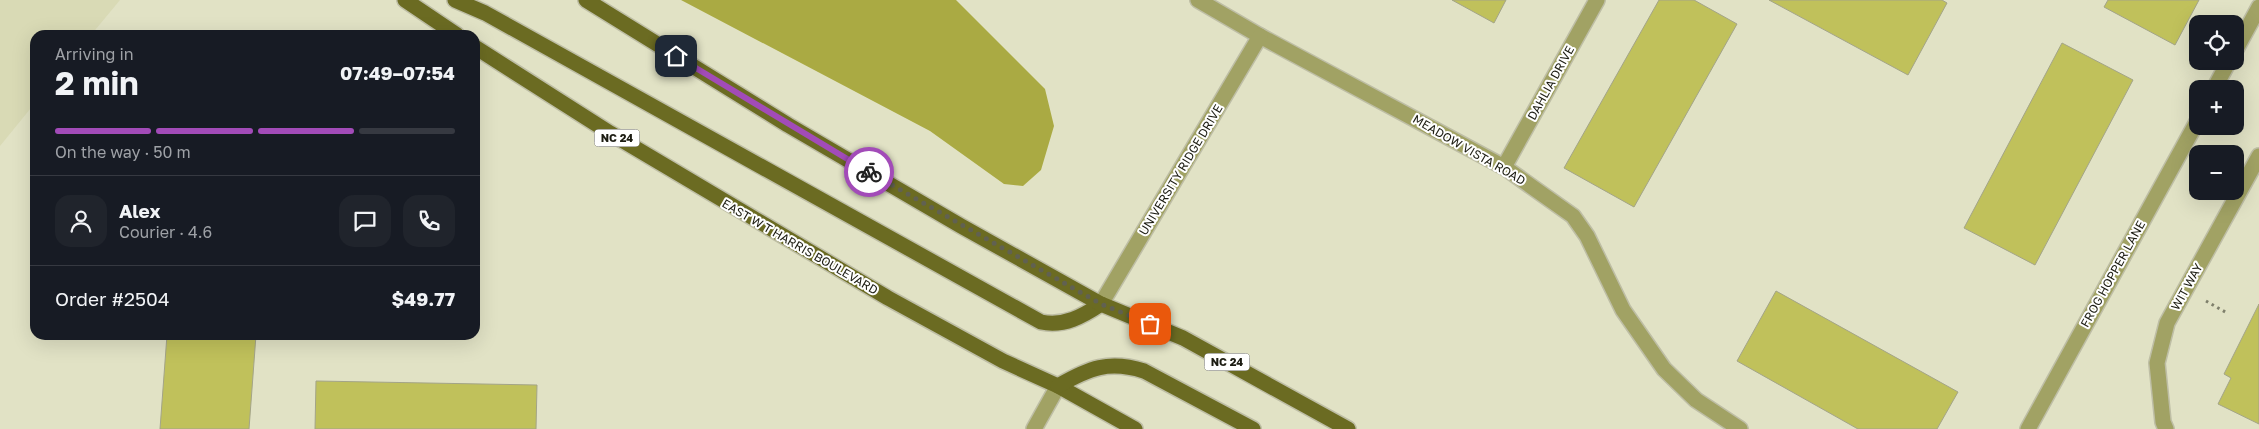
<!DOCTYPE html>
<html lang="en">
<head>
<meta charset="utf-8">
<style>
	:root { --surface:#171b24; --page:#20242c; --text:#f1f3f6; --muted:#9ea1a6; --line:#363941; --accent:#a24bb8 }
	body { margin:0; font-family:"Golos Text",sans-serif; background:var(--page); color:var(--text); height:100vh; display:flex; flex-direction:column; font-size:19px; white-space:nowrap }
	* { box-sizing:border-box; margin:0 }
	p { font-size:16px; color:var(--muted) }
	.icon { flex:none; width:28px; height:28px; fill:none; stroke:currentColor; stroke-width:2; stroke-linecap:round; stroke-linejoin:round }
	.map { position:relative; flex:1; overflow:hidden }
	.panel { position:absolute; left:30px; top:30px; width:450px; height:310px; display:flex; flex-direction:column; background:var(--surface); border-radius:15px; box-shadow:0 5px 20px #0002 }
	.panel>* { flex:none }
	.buttons { position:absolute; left:2189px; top:15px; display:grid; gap:10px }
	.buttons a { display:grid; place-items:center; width:55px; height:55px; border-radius:10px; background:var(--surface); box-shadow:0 5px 20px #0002; font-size:25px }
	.pin { position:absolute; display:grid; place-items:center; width:42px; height:42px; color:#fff; margin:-21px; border-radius:10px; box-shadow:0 2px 8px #0006 }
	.courier { position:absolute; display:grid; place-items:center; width:50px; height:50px; margin:-25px; border:4px solid #a24bb8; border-radius:50%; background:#fff; color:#222; box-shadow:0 1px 6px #0007 }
	.headline em { font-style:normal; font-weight:700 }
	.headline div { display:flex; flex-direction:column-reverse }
	.headline { display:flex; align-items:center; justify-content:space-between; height:85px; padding:0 25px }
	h1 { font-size:32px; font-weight:700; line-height:38px }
	.bar { display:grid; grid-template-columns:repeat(4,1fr); gap:8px 5px; align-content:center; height:60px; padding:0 25px }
	.bar i { height:6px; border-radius:4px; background:var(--line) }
	.bar .current { background:var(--accent) }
	.bar p { grid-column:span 4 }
	.line { display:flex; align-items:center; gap:12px; padding:0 25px; border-top:1px solid var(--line) }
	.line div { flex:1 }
	.round { display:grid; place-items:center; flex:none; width:52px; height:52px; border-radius:15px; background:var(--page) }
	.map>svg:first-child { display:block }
</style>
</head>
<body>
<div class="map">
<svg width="2259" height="429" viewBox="0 0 2259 429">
	<rect width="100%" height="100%" fill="#e1e2c5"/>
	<path fill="#d9dab5" d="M 0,0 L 120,0 L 91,35 L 35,35 L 35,103 L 0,146 Z"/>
	<path fill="#aaaa43" d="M 681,0 L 956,0 L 1045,89 L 1054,126 L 1041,170 L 1023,186 L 1004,184 L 930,131 Z"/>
	<g fill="#c0c15b" stroke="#a3a488">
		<path d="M 1452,0 L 1506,0 L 1494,23 Z"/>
		<path d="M 1659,0 L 1694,0 L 1737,24 L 1634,207 L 1564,168 Z"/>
		<path d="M 1769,0 L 1942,0 L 1947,3 L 1908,75 Z"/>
		<path d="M 2108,0 L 2199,0 L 2175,45 L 2104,7 Z"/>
		<path d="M 2062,43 L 2133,80 L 2035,265 L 1964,228 Z"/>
		<path d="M 1776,291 L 1958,392 L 1937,429 L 1858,429 L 1737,361 Z"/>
		<path d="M 2259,304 L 2259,424 L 2218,404 L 2231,378 L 2224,374 Z"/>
		<path d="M 167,335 L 256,335 L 249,429 L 160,429 Z"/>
		<path d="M 316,381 L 537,385 L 536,429 L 315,429 Z"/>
	</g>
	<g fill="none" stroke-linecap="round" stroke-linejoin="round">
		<defs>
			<g id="minor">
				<path d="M 1198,0 L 1260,36 L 1504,167 L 1573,216 L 1587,236 L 1623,310 L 1664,369 L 1696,400 L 1740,429"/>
				<path d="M 2235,51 L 2259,7"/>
				<path d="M 2214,89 L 2229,61"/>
				<path d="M 1504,167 L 1597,0"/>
				<path d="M 1101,304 L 1260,36"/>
				<path d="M 1034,429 L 1058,386"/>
				<path d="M 2028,429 L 2198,120"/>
				<path d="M 2166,429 L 2163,422 L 2157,363 L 2167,323 L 2259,156"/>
			</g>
			<g id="major">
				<path d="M 405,0 L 457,35"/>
				<path d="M 455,0 L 485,13 L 1041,322 C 1064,327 1083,316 1101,304"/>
				<path d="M 586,0 L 788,125 L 961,226 L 1101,304 L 1183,338 L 1348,429"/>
				<path d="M 475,47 L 610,133 L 888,298 L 1003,361 L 1058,386 L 1135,429"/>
				<path d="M 1058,386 C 1089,368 1109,360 1144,371 L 1253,429"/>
			</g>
		</defs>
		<use href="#minor" stroke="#bebea5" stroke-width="18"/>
		<use href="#major" stroke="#bebea5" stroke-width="18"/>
		<path stroke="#7e7f6b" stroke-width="3" stroke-dasharray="2.5 4" stroke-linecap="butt" d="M 2206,301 L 2227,313"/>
		<use href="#minor" stroke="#a1a264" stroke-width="15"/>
		<use href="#major" stroke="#6b6b22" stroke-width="15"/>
	</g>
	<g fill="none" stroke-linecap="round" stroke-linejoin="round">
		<path stroke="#616151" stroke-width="5" stroke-dasharray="0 9" d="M 869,172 L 1101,304 L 1150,324"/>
		<path stroke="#a24bb8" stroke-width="6" d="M 676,56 L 869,172"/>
	</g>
	<g text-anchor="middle" stroke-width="4" stroke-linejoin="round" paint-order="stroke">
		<g fill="#fff" stroke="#606059" stroke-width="1">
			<rect x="594.5" y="129.5" width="45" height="17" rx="4"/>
			<rect x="1204.5" y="353.5" width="45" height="17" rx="4"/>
		</g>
		<g font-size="11" font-weight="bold" fill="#1c1c12">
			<text x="617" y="142">NC 24</text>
			<text x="1227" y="366">NC 24</text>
		</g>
		<g font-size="12" fill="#1c1c12" stroke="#fff">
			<text transform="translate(1551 83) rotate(-61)" y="4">DAHLIA DRIVE</text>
			<text transform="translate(1469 150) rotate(30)" y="4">MEADOW VISTA ROAD</text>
			<text transform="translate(1181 170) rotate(-59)" y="4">UNIVERSITY RIDGE DRIVE</text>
			<text transform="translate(800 247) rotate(30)" y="4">EAST W T HARRIS BOULEVARD</text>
			<text transform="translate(2113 274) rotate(-61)" y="4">FROG HOPPER LANE</text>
			<text transform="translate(2187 287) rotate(-61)" y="4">WIT WAY</text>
		</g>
	</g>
</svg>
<div class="buttons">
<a><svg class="icon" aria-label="locate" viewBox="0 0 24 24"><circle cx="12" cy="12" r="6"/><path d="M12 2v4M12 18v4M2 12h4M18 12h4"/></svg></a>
<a>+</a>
<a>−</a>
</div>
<div class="pin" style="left:1150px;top:324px;background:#ea580c"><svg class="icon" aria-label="bag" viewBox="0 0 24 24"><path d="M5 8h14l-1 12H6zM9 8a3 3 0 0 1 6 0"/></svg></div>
<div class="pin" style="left:676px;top:56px;background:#1f2937"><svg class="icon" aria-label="home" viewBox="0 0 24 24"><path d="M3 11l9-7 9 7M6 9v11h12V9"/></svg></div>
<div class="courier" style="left:869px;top:172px"><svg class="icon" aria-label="bike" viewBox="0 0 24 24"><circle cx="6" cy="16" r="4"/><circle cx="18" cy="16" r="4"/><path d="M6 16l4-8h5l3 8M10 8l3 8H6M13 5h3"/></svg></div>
<section class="panel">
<div class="headline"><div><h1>2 min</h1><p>Arriving in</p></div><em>07:49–07:54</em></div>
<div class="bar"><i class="current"></i><i class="current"></i><i class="current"></i><i></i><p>On the way · 50 m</p></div>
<div class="line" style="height:90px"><a class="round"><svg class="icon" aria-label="person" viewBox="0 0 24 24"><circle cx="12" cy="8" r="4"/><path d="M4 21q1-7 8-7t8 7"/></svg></a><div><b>Alex</b><p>Courier · 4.6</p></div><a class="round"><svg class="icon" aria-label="chat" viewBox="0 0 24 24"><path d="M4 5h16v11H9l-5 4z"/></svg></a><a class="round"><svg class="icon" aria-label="phone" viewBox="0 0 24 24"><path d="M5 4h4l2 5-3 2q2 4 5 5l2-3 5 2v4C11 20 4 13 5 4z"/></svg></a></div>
<div class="line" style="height:65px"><div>Order #2504</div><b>$49.77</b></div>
</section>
</div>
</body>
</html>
